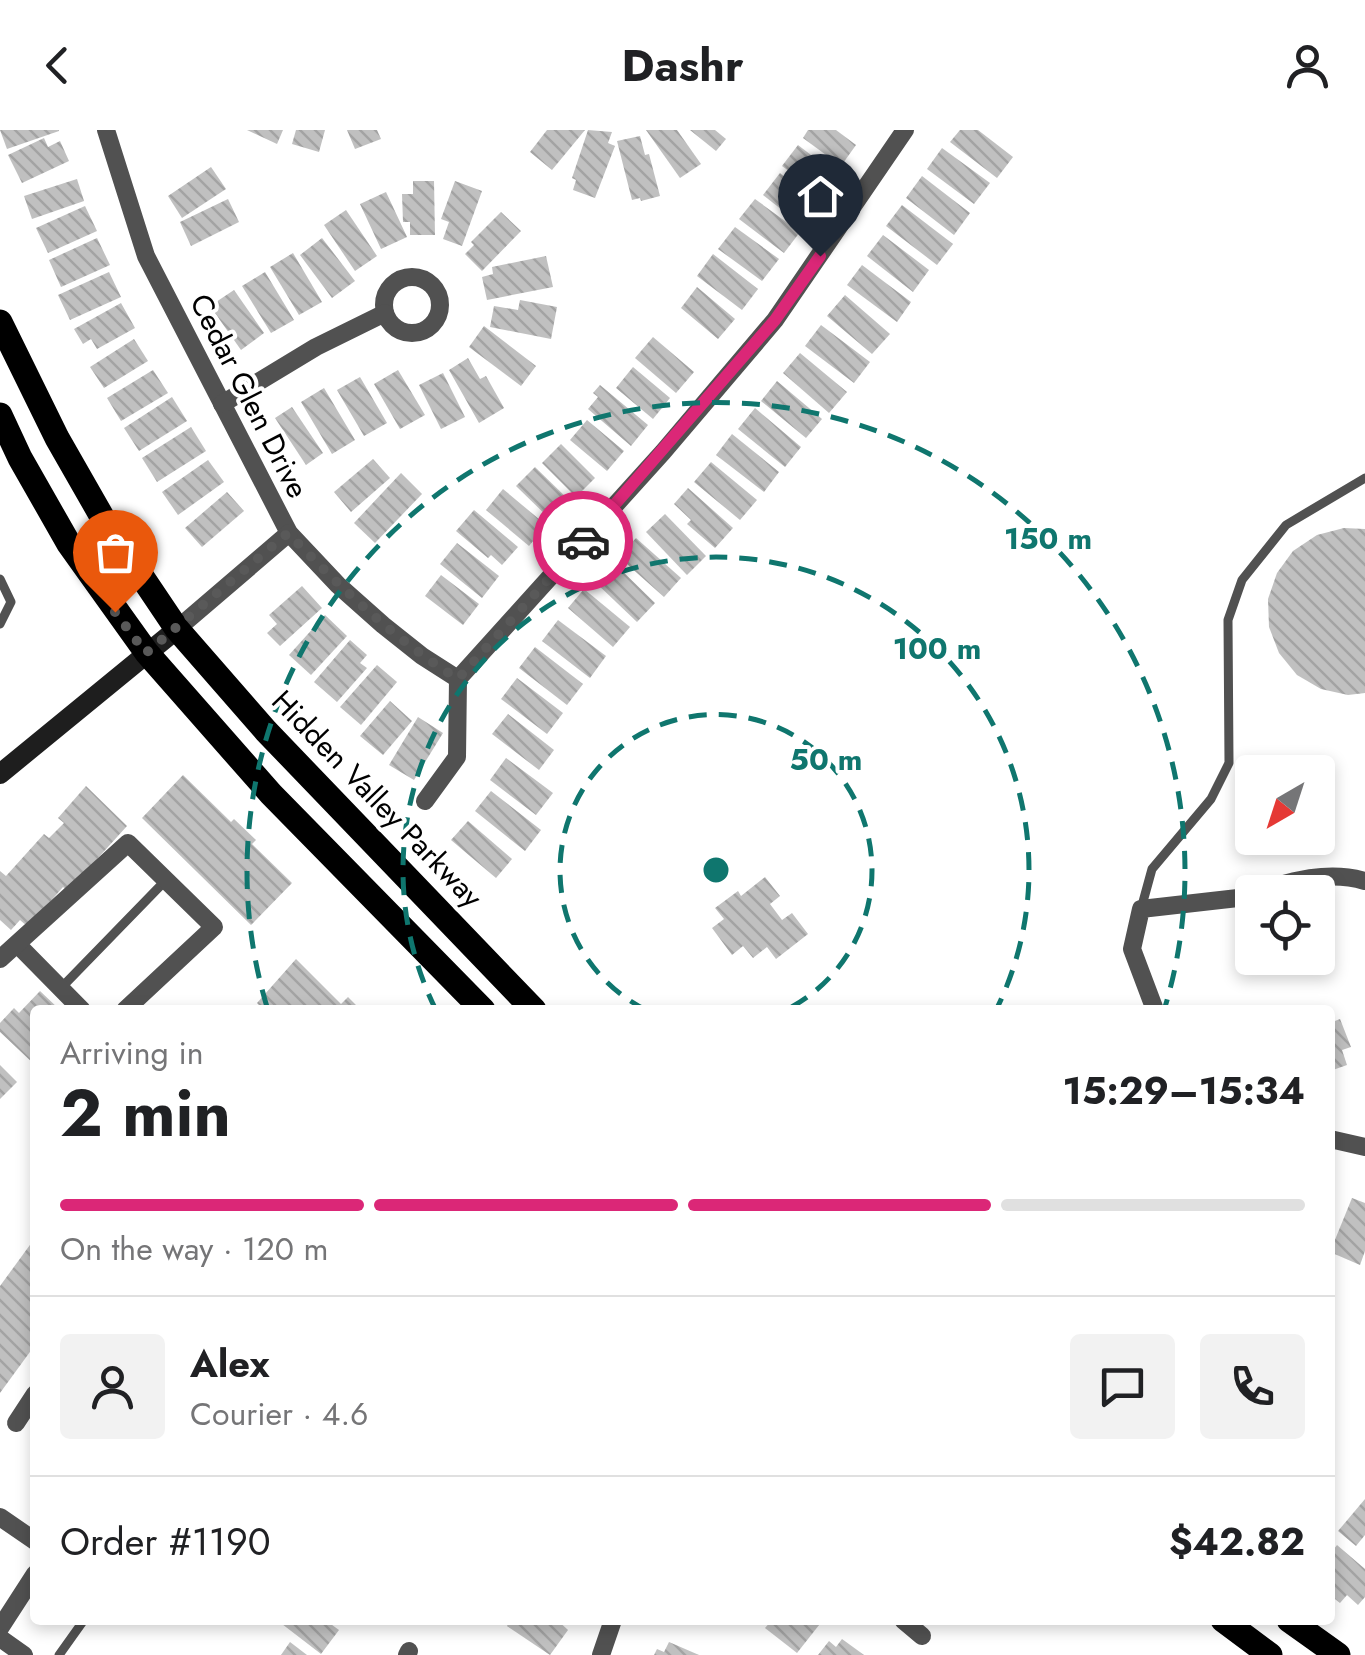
<!DOCTYPE html>
<html lang="en">
<head>
<meta charset="utf-8">
<style>
	:root { --surface:#fff; --page:#f2f2f2; --text:#202124; --muted:#757577; --line:#e0e0e0; --accent:#db2777 }
	body { margin:0; font-family:Jost,sans-serif; background:var(--page); color:var(--text); height:100vh; display:flex; flex-direction:column; font-size:38px; white-space:nowrap }
	* { box-sizing:border-box; margin:0 }
	p { font-size:32px; color:var(--muted) }
	.icon { flex:none; width:55px; height:55px; fill:none; stroke:currentColor; stroke-width:2; stroke-linecap:round; stroke-linejoin:round }
	.map { position:relative; flex:1; overflow:hidden }
	.panel { position:absolute; left:30px; top:875px; width:1305px; height:620px; display:flex; flex-direction:column; background:var(--surface); border-radius:10px; box-shadow:0 5px 15px #0003 }
	.panel>* { flex:none }
	.needle { width:65px; rotate:219deg }
	.tools { position:absolute; left:1235px; top:625px; display:grid; gap:20px }
	.tools a { display:grid; place-items:center; width:100px; height:100px; border-radius:10px; background:var(--surface); box-shadow:0 5px 15px #0003; font-size:50px }
	.pin { position:absolute; display:grid; place-items:center; width:85px; height:85px; color:#fff; margin:-102px -42px; border-radius:50% 50% 50% 0; rotate:-45deg; box-shadow:0 0 10px #0007 }
	.pin .icon { rotate:45deg }
	.courier { position:absolute; display:grid; place-items:center; width:100px; height:100px; margin:-50px; border:8px solid #db2777; border-radius:50%; background:#fff; color:#222; box-shadow:0 2px 12px #0007 }
	.head em { font-style:normal; font-weight:700 }
	.head div { display:flex; flex-direction:column-reverse }
	.head { display:flex; align-items:center; justify-content:space-between; height:170px; padding:0 30px }
	h1 { font-size:65px; font-weight:700; line-height:75px }
	.bar { display:grid; grid-template-columns:repeat(4,1fr); gap:15px 10px; align-content:center; height:120px; padding:0 30px }
	.bar i { height:12px; border-radius:8px; background:var(--line) }
	.bar .current { background:var(--accent) }
	.bar p { grid-column:span 4 }
	.line { display:flex; align-items:center; gap:25px; padding:0 30px; border-top:2px solid var(--line) }
	.line div { flex:1 }
	.round { display:grid; place-items:center; flex:none; width:105px; height:105px; border-radius:10px; background:var(--page) }
	header { display:flex; justify-content:space-between; align-items:center; height:130px; padding:0 30px; background:var(--surface); font-size:45px; font-weight:700 }
	.map>svg:first-child { display:block }
</style>
</head>
<body>
<header><svg class="icon" aria-label="back" viewBox="0 0 24 24"><path d="M15 5l-7 7 7 7"/></svg>Dashr<svg class="icon" aria-label="person" viewBox="0 0 24 24"><circle cx="12" cy="8" r="4"/><path d="M4 21q1-7 8-7t8 7"/></svg></header>
<div class="map">
<svg width="1365" height="1525" viewBox="0 0 1365 1525">
	<defs>
		<pattern id="building-back-hatch" width="6" height="6" patternUnits="userSpaceOnUse" patternTransform="scale(2.5)"><rect width="6" height="6" fill="#c0c0c0"/><path d="M-1 5l2 2M0 0l6 6M5-1l2 2" fill="none" stroke="#a3a3a3"/></pattern>
	</defs>
	<rect width="100%" height="100%" fill="#fff"/>
	<g fill="url(#building-back-hatch)">
		<path d="M 0,0 L 59,0 L 59,1 L 7,19 Z"/>
		<path d="M 247,0 L 283,0 L 277,14 Z"/>
		<path d="M 296,0 L 325,0 L 319,22 L 292,14 Z"/>
		<path d="M 347,0 L 377,0 L 381,9 L 355,19 Z"/>
		<path d="M 547,0 L 585,0 L 552,40 L 530,22 Z"/>
		<path d="M 588,0 L 612,2 L 608,13 L 615,16 L 595,68 L 573,60 L 576,50 L 572,48 Z"/>
		<path d="M 646,0 L 677,0 L 701,34 L 680,48 Z"/>
		<path d="M 690,0 L 715,0 L 726,9 L 716,21 Z"/>
		<path d="M 808,0 L 836,0 L 856,15 L 841,36 L 803,8 Z"/>
		<path d="M 960,0 L 978,0 L 1013,27 L 997,48 L 950,12 Z"/>
		<path d="M 640,6 L 645,25 L 649,24 L 660,66 L 641,71 L 640,68 L 632,70 L 617,11 Z"/>
		<path d="M 44,8 L 48,17 L 60,11 L 69,31 L 22,53 L 8,25 Z"/>
		<path d="M 798,15 L 837,45 L 821,65 L 782,36 Z"/>
		<path d="M 942,18 L 990,53 L 974,74 L 927,39 Z"/>
		<path d="M 211,37 L 226,59 L 182,88 L 168,66 Z"/>
		<path d="M 780,43 L 817,72 L 800,94 L 763,65 Z"/>
		<path d="M 922,46 L 970,83 L 954,105 L 906,68 Z"/>
		<path d="M 77,49 L 84,71 L 32,89 L 24,66 Z"/>
		<path d="M 413,51 L 434,51 L 435,105 L 410,105 L 410,92 L 403,92 L 402,64 L 413,64 Z"/>
		<path d="M 455,51 L 482,61 L 462,116 L 443,109 L 449,92 L 441,89 Z"/>
		<path d="M 386,62 L 407,107 L 381,119 L 360,74 Z"/>
		<path d="M 228,69 L 239,92 L 191,116 L 180,92 Z"/>
		<path d="M 755,69 L 800,102 L 784,123 L 739,89 Z"/>
		<path d="M 902,75 L 953,114 L 937,135 L 886,96 Z"/>
		<path d="M 85,76 L 97,101 L 48,123 L 36,98 Z"/>
		<path d="M 346,80 L 377,126 L 355,141 L 324,95 Z"/>
		<path d="M 501,82 L 521,101 L 482,141 L 465,124 L 474,115 L 471,112 Z"/>
		<path d="M 735,97 L 779,129 L 762,151 L 718,119 Z"/>
		<path d="M 883,105 L 929,140 L 913,162 L 867,126 Z"/>
		<path d="M 97,108 L 110,135 L 61,157 L 49,130 Z"/>
		<path d="M 322,108 L 355,151 L 332,168 L 300,125 Z"/>
		<path d="M 293,123 L 322,172 L 299,185 L 270,137 Z"/>
		<path d="M 713,124 L 758,159 L 742,180 L 697,146 Z"/>
		<path d="M 546,126 L 553,157 L 487,170 L 482,147 L 493,144 L 492,137 Z"/>
		<path d="M 862,135 L 911,172 L 897,192 L 847,155 Z"/>
		<path d="M 109,142 L 121,167 L 70,190 L 58,165 Z"/>
		<path d="M 265,142 L 294,190 L 271,203 L 242,156 Z"/>
		<path d="M 697,157 L 735,189 L 718,209 L 681,178 Z"/>
		<path d="M 234,160 L 264,203 L 241,220 L 210,176 Z"/>
		<path d="M 845,165 L 890,204 L 872,224 L 827,186 Z"/>
		<path d="M 520,170 L 557,177 L 551,209 L 490,197 L 494,176 L 518,180 Z"/>
		<path d="M 121,173 L 135,198 L 97,219 L 91,209 L 83,214 L 74,199 Z"/>
		<path d="M 821,195 L 870,232 L 854,253 L 805,216 Z"/>
		<path d="M 484,196 L 536,236 L 521,256 L 469,217 Z"/>
		<path d="M 653,207 L 694,242 L 676,263 L 635,228 Z"/>
		<path d="M 134,209 L 148,231 L 104,258 L 90,237 Z"/>
		<path d="M 800,223 L 847,262 L 829,283 L 783,243 Z"/>
		<path d="M 468,228 L 480,249 L 486,246 L 504,278 L 479,293 L 449,240 Z"/>
		<path d="M 633,237 L 670,268 L 653,289 L 616,258 Z"/>
		<path d="M 153,240 L 168,263 L 121,291 L 107,268 Z"/>
		<path d="M 398,240 L 425,285 L 400,299 L 374,254 Z"/>
		<path d="M 443,243 L 465,287 L 441,299 L 419,255 Z"/>
		<path d="M 360,247 L 387,293 L 364,306 L 337,260 Z"/>
		<path d="M 777,251 L 822,289 L 806,308 L 761,271 Z"/>
		<path d="M 600,255 L 648,295 L 631,316 L 588,279 L 598,267 L 593,263 Z"/>
		<path d="M 324,258 L 355,310 L 332,324 L 301,272 Z"/>
		<path d="M 172,267 L 187,291 L 139,321 L 124,298 Z"/>
		<path d="M 292,277 L 323,323 L 306,335 L 275,288 Z"/>
		<path d="M 755,278 L 801,317 L 785,337 L 738,299 Z"/>
		<path d="M 587,290 L 624,321 L 607,341 L 570,310 Z"/>
		<path d="M 191,297 L 206,321 L 157,352 L 142,328 Z"/>
		<path d="M 732,304 L 779,342 L 764,362 L 716,325 Z"/>
		<path d="M 561,314 L 595,348 L 576,367 L 542,333 Z"/>
		<path d="M 373,329 L 390,348 L 351,382 L 334,362 Z"/>
		<path d="M 208,330 L 224,352 L 178,385 L 162,362 Z"/>
		<path d="M 711,332 L 757,370 L 740,390 L 694,352 Z"/>
		<path d="M 535,337 L 571,372 L 552,391 L 516,356 Z"/>
		<path d="M 401,343 L 422,364 L 375,413 L 354,393 Z"/>
		<path d="M 688,358 L 733,398 L 715,418 L 687,394 L 691,390 L 674,374 Z"/>
		<path d="M 503,359 L 546,395 L 529,416 L 486,380 Z"/>
		<path d="M 227,362 L 244,381 L 202,417 L 185,398 Z"/>
		<path d="M 474,380 L 518,417 L 502,435 L 491,425 L 488,428 L 456,401 Z"/>
		<path d="M 665,384 L 706,426 L 687,445 L 646,402 Z"/>
		<path d="M 1344,398 L 1365,399 L 1365,563 L 1348,565 L 1321,559 L 1297,545 L 1279,523 L 1269,497 L 1268,469 L 1277,443 L 1293,421 L 1317,405 Z"/>
		<path d="M 636,408 L 681,448 L 664,467 L 619,427 Z"/>
		<path d="M 457,413 L 499,446 L 482,468 L 440,434 Z"/>
		<path d="M 613,432 L 655,473 L 637,492 L 594,451 Z"/>
		<path d="M 441,445 L 479,474 L 463,495 L 425,466 Z"/>
		<path d="M 302,456 L 322,478 L 280,516 L 267,503 L 277,494 L 269,485 Z"/>
		<path d="M 584,459 L 630,497 L 613,517 L 568,478 Z"/>
		<path d="M 325,485 L 347,506 L 311,545 L 289,525 Z"/>
		<path d="M 558,490 L 606,526 L 590,548 L 542,511 Z"/>
		<path d="M 350,510 L 367,525 L 360,533 L 367,538 L 337,572 L 314,552 Z"/>
		<path d="M 535,517 L 583,554 L 567,575 L 519,538 Z"/>
		<path d="M 377,535 L 397,552 L 361,595 L 340,577 Z"/>
		<path d="M 517,548 L 563,583 L 547,604 L 501,569 Z"/>
		<path d="M 390,571 L 412,591 L 383,625 L 360,606 Z"/>
		<path d="M 508,584 L 554,620 L 539,640 L 492,604 Z"/>
		<path d="M 418,587 L 443,603 L 414,650 L 389,635 Z"/>
		<path d="M 506,628 L 553,663 L 536,685 L 490,650 Z"/>
		<path d="M 183,645 L 231,692 L 234,689 L 256,710 L 252,714 L 292,753 L 251,795 L 142,688 Z"/>
		<path d="M 86,656 L 127,696 L 68,761 L 63,757 L 28,797 L 20,790 L 11,800 L 0,790 L 0,741 L 6,746 L 44,704 L 49,708 L 64,693 L 58,688 Z"/>
		<path d="M 491,661 L 541,700 L 525,721 L 475,681 Z"/>
		<path d="M 468,691 L 512,729 L 496,748 L 451,710 Z"/>
		<path d="M 765,747 L 780,766 L 770,774 L 782,790 L 792,783 L 808,804 L 776,829 L 767,817 L 753,828 L 743,816 L 732,825 L 712,798 L 724,789 L 715,778 L 738,761 L 741,766 Z"/>
		<path d="M 296,829 L 341,874 L 348,867 L 361,880 L 264,880 L 257,873 Z"/>
		<path d="M 40,861 L 60,880 L 35,880 L 35,935 L 0,902 L 0,893 L 14,878 L 19,883 Z"/>
		<path d="M 1340,889 L 1351,917 L 1342,920 L 1347,935 L 1330,941 L 1330,893 Z"/>
		<path d="M 0,935 L 17,952 L 0,969 Z"/>
		<path d="M 1352,1068 L 1365,1073 L 1365,1121 L 1360,1135 L 1330,1122 Z"/>
		<path d="M 35,1108 L 35,1215 L 0,1263 L 0,1156 Z"/>
		<path d="M 1365,1369 L 1365,1405 L 1356,1416 L 1338,1401 Z"/>
		<path d="M 1337,1415 L 1365,1439 L 1365,1467 L 1358,1475 L 1347,1465 L 1340,1473 L 1330,1465 L 1330,1424 Z"/>
		<path d="M 286,1490 L 330,1490 L 328,1492 L 339,1500 L 321,1524 L 282,1494 Z"/>
		<path d="M 511,1490 L 557,1490 L 568,1500 L 550,1525 L 507,1496 Z"/>
		<path d="M 772,1490 L 823,1490 L 797,1523 L 765,1498 Z"/>
		<path d="M 842,1509 L 864,1525 L 818,1525 L 829,1511 L 836,1517 Z"/>
		<path d="M 290,1512 L 307,1525 L 281,1525 Z"/>
		<path d="M 669,1512 L 699,1525 L 654,1525 L 657,1519 L 664,1522 Z"/>
	</g>
	<g fill="none" stroke-linecap="round" stroke-linejoin="round">
		<g stroke="#515151" stroke-width="9">
			<path d="M 0,449 L 11,472 L 0,494"/>
			<path d="M 1141,779 L 1152,739 L 1211,669 L 1229,633 L 1228,490 L 1242,450 L 1286,395 L 1365,348"/>
			<path d="M 61,858 L 166,750"/>
			<path d="M 59,1525 L 84,1490"/>
		</g>
		<g stroke="#515151" stroke-width="18">
			<path d="M 106,0 L 146,126 L 289,403 L 338,455 L 383,495 L 422,526 L 458,549"/>
			<circle cx="412" cy="175" r="28"/>
			<path d="M 222,274 L 316,217 L 385,183"/>
			<path d="M 177,499 L 289,403"/>
			<path d="M 458,549 L 663,322 L 775,190 L 905,0"/>
			<path d="M 425,671 L 457,627 L 458,549"/>
			<path d="M 1256,762 C 1292,751 1328,740 1365,751"/>
			<path d="M 18,815 L 82,880"/>
			<path d="M 0,829 L 128,713 L 214,797 L 125,880"/>
			<path d="M 1155,880 L 1132,819 L 1141,779 L 1238,768 L 1252,764"/>
			<path d="M 1330,1009 L 1365,1017"/>
			<path d="M 16,1293 L 35,1264"/>
			<path d="M 0,1387 L 35,1411"/>
			<path d="M 903,1490 L 922,1506"/>
			<path d="M 0,1498 L 35,1444"/>
			<path d="M 0,1508 L 24,1525"/>
			<path d="M 407,1525 L 409,1521"/>
			<path d="M 601,1525 L 613,1490"/>
		</g>
		<path stroke="#1e1e1e" stroke-width="20" d="M 0,644 L 177,499"/>
		<g stroke="#000" stroke-width="25">
			<path d="M 0,192 L 57,308 L 105,392 L 177,499 L 266,601 L 534,880"/>
			<path d="M 0,285 L 20,328 L 69,414 L 147,523 L 271,664 L 483,880"/>
			<path d="M 1223,1490 L 1270,1525"/>
			<path d="M 1289,1490 L 1338,1525"/>
		</g>
	</g>
	<g fill="none" stroke-linecap="round" stroke-linejoin="round">
		<path stroke="#595959" stroke-width="10" stroke-dasharray="0 18" d="M 115,482 L 146,523 L 288,403 C 341,458 393,508 458,549 L 583,411"/>
		<path stroke="#db2777" stroke-width="12" d="M 583,411 L 775,190 L 820,126"/>
	</g>
	<g fill="none" stroke="#0f766e" stroke-width="5" stroke-dasharray="18 12">
		<path d="M646 880A156 156 0 1 1 786 880"/>
		<path d="M436 880A313 313 0 1 1 996 880"/>
		<path d="M267 877A469 469 0 1 1 1165 877"/>
	</g>
	<g text-anchor="middle" stroke-width="8" stroke-linejoin="round" paint-order="stroke">
		<g font-size="30" fill="#000" stroke="#fff">
			<text transform="translate(249 266) rotate(63)" y="10">Cedar Glen Drive</text>
			<text transform="translate(377 669) rotate(46)" y="10">Hidden Valley Parkway</text>
		</g>
	</g>
	<circle cx="716" cy="740" r="15" fill="#0f766e" stroke="#fff" stroke-width="5"/>
	<g font-size="30" text-anchor="middle" font-weight="bold" fill="#0f766e" stroke="#fff" stroke-width="8" stroke-linejoin="round" paint-order="stroke">
		<text x="1048" y="419">150 m</text>
		<text x="937" y="529">100 m</text>
		<text x="826" y="640">50 m</text>
	</g>
</svg>
<div class="tools">
<a><svg class="needle" viewBox="-14 -14 28 28"><path d="M0-13l5 13h-10z" fill="#e53935"/><path d="M0 13l5-13h-10z" fill="#757577"/></svg></a>
<a><svg class="icon" aria-label="locate" viewBox="0 0 24 24"><circle cx="12" cy="12" r="6"/><path d="M12 2v4M12 18v4M2 12h4M18 12h4"/></svg></a>
</div>
<div class="pin" style="left:115px;top:482px;background:#ea580c"><svg class="icon" aria-label="bag" viewBox="0 0 24 24"><path d="M5 8h14l-1 12H6zM9 8a3 3 0 0 1 6 0"/></svg></div>
<div class="pin" style="left:820px;top:126px;background:#1f2937"><svg class="icon" aria-label="home" viewBox="0 0 24 24"><path d="M3 11l9-7 9 7M6 9v11h12V9"/></svg></div>
<div class="courier" style="left:583px;top:411px"><svg class="icon" aria-label="car" viewBox="0 0 24 24"><path d="M5 17H2v-5l4-1 3-4h7l3 4 3 1v5h-3M9 17h6M6 11h13"/><circle cx="7" cy="17" r="2"/><circle cx="17" cy="17" r="2"/></svg></div>
<section class="panel">
<div class="head"><div><h1>2 min</h1><p>Arriving in</p></div><em>15:29–15:34</em></div>
<div class="bar"><i class="current"></i><i class="current"></i><i class="current"></i><i></i><p>On the way · 120 m</p></div>
<div class="line" style="height:180px"><a class="round"><svg class="icon" aria-label="person" viewBox="0 0 24 24"><circle cx="12" cy="8" r="4"/><path d="M4 21q1-7 8-7t8 7"/></svg></a><div><b>Alex</b><p>Courier · 4.6</p></div><a class="round"><svg class="icon" aria-label="chat" viewBox="0 0 24 24"><path d="M4 5h16v11H9l-5 4z"/></svg></a><a class="round"><svg class="icon" aria-label="phone" viewBox="0 0 24 24"><path d="M5 4h4l2 5-3 2q2 4 5 5l2-3 5 2v4C11 20 4 13 5 4z"/></svg></a></div>
<div class="line" style="height:130px"><div>Order #1190</div><b>$42.82</b></div>
</section>
</div>
</body>
</html>
